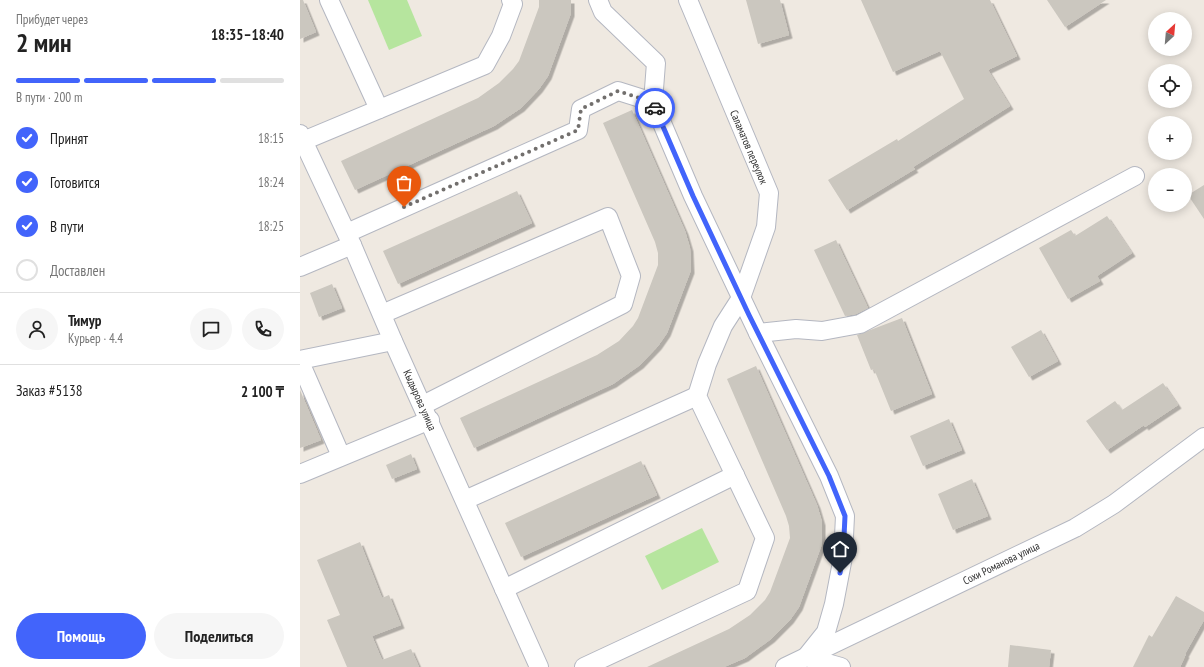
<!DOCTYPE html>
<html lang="ru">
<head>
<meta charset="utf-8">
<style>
	:root { --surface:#fff; --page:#f6f6f6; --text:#222; --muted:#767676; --line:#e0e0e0; --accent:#4264fb }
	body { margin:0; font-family:"PT Sans Narrow",sans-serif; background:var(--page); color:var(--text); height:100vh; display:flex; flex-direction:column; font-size:15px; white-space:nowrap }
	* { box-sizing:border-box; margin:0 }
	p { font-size:13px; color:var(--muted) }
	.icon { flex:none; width:22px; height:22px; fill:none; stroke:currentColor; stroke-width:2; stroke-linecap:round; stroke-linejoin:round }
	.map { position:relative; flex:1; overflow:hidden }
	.sheet { display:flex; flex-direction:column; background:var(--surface); width:300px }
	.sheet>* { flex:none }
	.needle { width:26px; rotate:26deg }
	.buttons { position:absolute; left:848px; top:12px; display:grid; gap:8px }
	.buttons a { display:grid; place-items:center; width:44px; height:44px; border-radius:50%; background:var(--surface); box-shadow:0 2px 10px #0003; font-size:20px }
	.pin { position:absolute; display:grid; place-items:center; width:34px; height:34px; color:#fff; margin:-41px -17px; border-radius:50% 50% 50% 0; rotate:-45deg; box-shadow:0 0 4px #0007 }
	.pin .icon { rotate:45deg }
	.courier { position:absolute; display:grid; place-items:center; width:40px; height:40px; margin:-20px; border:3px solid #4264fb; border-radius:50%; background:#fff; color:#222; box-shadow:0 1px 5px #0007 }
	.overview em { font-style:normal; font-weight:800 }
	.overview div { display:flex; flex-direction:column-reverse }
	.overview { display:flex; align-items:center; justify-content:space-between; height:68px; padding:0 16px }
	h1 { font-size:26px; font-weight:800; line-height:30px }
	.bar { display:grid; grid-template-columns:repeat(4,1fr); gap:6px 4px; align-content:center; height:48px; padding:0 16px }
	.bar i { height:5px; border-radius:3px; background:var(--line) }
	.bar .current { background:var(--accent) }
	.bar p { grid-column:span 4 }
	.line { display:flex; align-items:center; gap:10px; padding:0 16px; border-top:1px solid var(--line) }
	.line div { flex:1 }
	.round { display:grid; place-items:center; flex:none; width:42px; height:42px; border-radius:21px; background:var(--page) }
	ol { padding:0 16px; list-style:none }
	li { display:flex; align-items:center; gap:12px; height:44px }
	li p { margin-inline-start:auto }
	li .icon { padding:4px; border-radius:50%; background:var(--accent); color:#fff; stroke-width:4 }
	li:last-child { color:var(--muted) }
	li i { width:22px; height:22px; border:2px solid var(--line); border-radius:50% }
	.cta { display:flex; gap:8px; margin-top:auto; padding:8px 16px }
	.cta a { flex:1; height:46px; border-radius:24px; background:var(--accent); color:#fff; font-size:16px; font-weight:800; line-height:46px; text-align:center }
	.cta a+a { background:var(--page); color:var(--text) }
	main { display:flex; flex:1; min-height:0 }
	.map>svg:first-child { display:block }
</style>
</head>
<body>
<main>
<section class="sheet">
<div class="overview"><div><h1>2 мин</h1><p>Прибудет через</p></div><em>18:35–18:40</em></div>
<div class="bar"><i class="current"></i><i class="current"></i><i class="current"></i><i></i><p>В пути · 200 m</p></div>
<ol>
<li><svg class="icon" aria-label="check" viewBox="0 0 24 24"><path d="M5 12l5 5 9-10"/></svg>Принят<p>18:15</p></li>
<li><svg class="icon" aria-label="check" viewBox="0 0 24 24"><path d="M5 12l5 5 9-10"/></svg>Готовится<p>18:24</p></li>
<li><svg class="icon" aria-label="check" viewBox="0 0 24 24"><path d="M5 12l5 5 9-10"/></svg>В пути<p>18:25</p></li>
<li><i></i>Доставлен</li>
</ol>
<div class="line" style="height:72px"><a class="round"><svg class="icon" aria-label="person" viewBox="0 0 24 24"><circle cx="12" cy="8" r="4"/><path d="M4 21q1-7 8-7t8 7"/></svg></a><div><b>Тимур</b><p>Курьер · 4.4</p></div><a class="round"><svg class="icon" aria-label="chat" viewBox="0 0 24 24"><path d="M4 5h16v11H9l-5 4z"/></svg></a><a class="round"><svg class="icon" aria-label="phone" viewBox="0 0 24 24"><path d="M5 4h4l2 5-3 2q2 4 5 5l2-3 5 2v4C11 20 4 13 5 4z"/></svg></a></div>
<div class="line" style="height:52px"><div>Заказ #5138</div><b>2 100 ₸</b></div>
<div class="cta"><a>Помощь</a><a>Поделиться</a></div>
</section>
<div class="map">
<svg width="904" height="667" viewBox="0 0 904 667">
	<defs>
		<filter id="shadow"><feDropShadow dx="3.5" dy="3.5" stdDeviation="0" flood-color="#0004"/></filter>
	</defs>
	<rect width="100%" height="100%" fill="#efe9e1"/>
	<g fill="#b6e59e">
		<path d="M 68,0 L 107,0 L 122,36 L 89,50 Z"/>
		<path d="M 402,528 L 419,562 L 362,590 L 345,556 Z"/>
	</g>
	<g fill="#cbc7bf" filter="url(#shadow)">
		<path d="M 0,0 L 3,0 L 16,32 L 0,39 Z"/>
		<path d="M 239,0 L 271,0 L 271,13 L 248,76 L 239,89 L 221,108 L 194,126 L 55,190 L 41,161 L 178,98 L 199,83 L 213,69 L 219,61 L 239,7 Z"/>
		<path d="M 446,0 L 480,0 L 489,35 L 458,44 Z"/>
		<path d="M 561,0 L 690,0 L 717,56 L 688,70 L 710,106 L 613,167 L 615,169 L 547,210 L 528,180 L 597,139 L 598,141 L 664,99 L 640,51 L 593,72 Z"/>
		<path d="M 747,0 L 806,0 L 765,27 Z"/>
		<path d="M 332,110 L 385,231 L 390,248 L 391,270 L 367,333 L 358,346 L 340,365 L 313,384 L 174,448 L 160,418 L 297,355 L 319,341 L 333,326 L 338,318 L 358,265 L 358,253 L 355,242 L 303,123 Z"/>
		<path d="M 904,185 L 904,219 L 888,195 Z"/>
		<path d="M 217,191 L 232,223 L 98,284 L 83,251 Z"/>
		<path d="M 807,216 L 832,253 L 797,276 L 800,281 L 768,299 L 739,248 L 771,230 L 775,236 Z"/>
		<path d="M 536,240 L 568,308 L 556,314 L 545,316 L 514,250 Z"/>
		<path d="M 32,284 L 42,308 L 19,317 L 10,293 Z"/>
		<path d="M 602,318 L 632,394 L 591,411 L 574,369 L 571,370 L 557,335 Z"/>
		<path d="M 741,330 L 758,361 L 729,377 L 711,347 Z"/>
		<path d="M 456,366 L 517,505 L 522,522 L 522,544 L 499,607 L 490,620 L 471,639 L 445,658 L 424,667 L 347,667 L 429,629 L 450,615 L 465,600 L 470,592 L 490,538 L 489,526 L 486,516 L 427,379 Z"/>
		<path d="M 863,383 L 878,405 L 845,427 L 844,425 L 807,450 L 786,421 L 815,401 L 822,410 Z"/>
		<path d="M 0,390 L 21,440 L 0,448 Z"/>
		<path d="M 649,419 L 662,450 L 623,466 L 610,436 Z"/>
		<path d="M 111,454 L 117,469 L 92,479 L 86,465 Z"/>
		<path d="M 341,461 L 357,495 L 221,557 L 205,523 Z"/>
		<path d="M 672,479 L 688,516 L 653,530 L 638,494 Z"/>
		<path d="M 60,542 L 82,598 L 89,595 L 101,625 L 72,636 L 82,660 L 111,649 L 119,667 L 47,667 L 27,620 L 40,615 L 17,560 Z"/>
		<path d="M 876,596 L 904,612 L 904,620 L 885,654 L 886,654 L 880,667 L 833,667 L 849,635 L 852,637 Z"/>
		<path d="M 710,645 L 751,650 L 749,667 L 708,667 Z"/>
	</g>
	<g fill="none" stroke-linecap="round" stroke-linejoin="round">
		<defs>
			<g id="minor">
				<path d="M 29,0 L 79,109"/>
				<path d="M 298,0 L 303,12 L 356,63 L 353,102 L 393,196 L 458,333 L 529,476 L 545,516 L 543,557 L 534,604 L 526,632 L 506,657 L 541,667"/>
				<path d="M 0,134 L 52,245 L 93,341 L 239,667"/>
				<path d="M 3,141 L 185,65 L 201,36 L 213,4 L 211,0"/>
				<path d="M 47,233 L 278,130 L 281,109 L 318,91 L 353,102"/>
				<path d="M 0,267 L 52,245"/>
				<path d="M 82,314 L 308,217 L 331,276 L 323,304 L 123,405"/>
				<path d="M 458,333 L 496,329 L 522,331 L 560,324 L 835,176"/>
				<path d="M 0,360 L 93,341"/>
				<path d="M 0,362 L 41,456"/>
				<path d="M 0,474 L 130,420"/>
				<path d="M 165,500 L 397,396"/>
				<path d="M 204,589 L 435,475"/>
				<path d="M 284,667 L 447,591 L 465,538 L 397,396 L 407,364 L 423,326 L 441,298 L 466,227 L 469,193 L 388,0"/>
				<path d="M 485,667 L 775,528 L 814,504 L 904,437"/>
			</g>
		</defs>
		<use href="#minor" stroke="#b4b7c1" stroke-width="20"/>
		<use href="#minor" stroke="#fff" stroke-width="18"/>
	</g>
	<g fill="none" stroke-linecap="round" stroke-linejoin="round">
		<path stroke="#726f6d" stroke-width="4" stroke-dasharray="0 7.2" d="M 104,207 L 278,130 L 281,109 L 318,91 L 352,102 L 355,108"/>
		<path stroke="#4264fb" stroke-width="5" d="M 355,108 L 393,196 L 449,315 L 529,476 L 545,516 L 543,557 L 540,573"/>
	</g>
	<g text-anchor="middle" stroke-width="3.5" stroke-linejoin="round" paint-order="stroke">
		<g font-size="11" fill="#2e2e2e" stroke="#fff">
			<text transform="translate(449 147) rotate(67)" y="4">Саламатов переулок</text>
			<text transform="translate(120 400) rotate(66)" y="4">Кыдырова улица</text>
			<text transform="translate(701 563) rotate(-26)" y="4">Сохи Романова улица</text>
		</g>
	</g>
</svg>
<div class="buttons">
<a><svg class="needle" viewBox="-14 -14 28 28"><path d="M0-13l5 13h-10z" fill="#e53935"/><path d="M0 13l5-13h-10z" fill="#767676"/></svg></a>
<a><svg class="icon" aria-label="locate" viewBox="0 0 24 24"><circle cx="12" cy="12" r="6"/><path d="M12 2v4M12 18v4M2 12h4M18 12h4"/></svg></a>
<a>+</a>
<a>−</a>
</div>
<div class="pin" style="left:104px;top:207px;background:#ea580c"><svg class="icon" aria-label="bag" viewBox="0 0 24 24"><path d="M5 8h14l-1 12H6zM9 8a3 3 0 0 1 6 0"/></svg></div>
<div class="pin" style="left:540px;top:573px;background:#1f2937"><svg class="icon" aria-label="home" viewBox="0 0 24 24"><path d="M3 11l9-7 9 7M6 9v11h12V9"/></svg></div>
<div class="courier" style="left:355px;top:108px"><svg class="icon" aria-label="car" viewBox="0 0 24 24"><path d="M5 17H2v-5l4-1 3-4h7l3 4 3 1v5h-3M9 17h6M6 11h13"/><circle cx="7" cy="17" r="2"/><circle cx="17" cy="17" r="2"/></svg></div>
</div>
</main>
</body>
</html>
